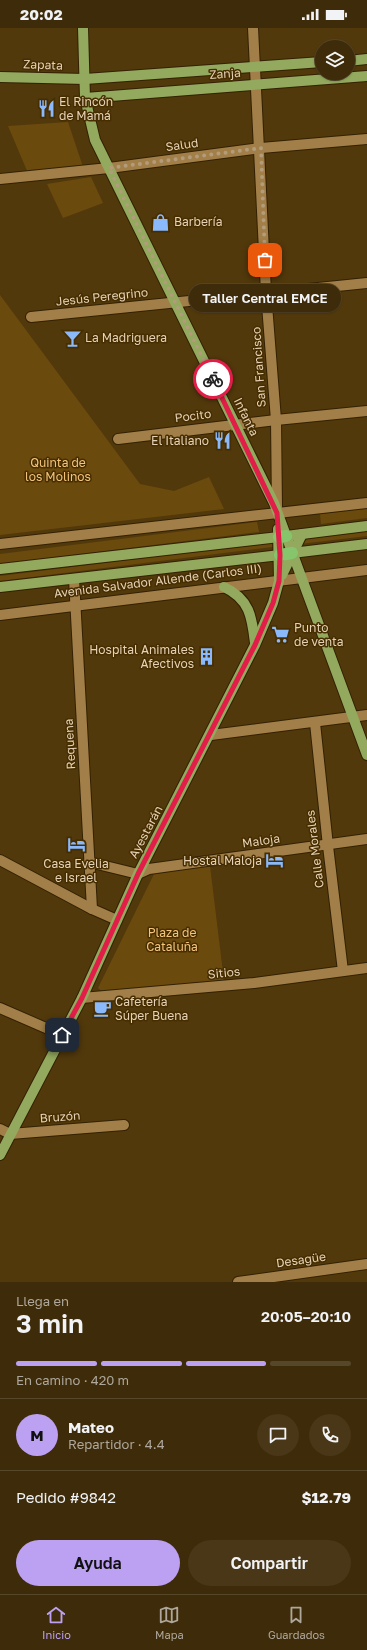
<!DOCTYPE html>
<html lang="es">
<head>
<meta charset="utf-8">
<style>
	:root { --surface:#3e2b09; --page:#493717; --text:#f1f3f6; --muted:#ada79c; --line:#57472a; --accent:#bca0f2 }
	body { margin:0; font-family:"Golos Text",sans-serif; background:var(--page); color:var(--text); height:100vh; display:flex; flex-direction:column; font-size:15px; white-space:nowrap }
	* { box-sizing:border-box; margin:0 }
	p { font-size:13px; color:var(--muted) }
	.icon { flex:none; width:22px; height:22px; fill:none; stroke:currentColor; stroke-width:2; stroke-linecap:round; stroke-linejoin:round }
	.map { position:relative; height:1254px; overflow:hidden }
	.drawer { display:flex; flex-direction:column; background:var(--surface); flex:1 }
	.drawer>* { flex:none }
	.controls { position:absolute; left:315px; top:12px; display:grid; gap:8px }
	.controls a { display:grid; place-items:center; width:40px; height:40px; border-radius:50%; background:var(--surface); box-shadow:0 1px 3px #0004,0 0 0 1px var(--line); font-size:20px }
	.pin { position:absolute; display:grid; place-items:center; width:34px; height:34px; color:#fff; margin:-17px; border-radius:8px; box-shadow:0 2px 6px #0006 }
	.courier { position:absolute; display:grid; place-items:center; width:40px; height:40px; margin:-20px; border:3px solid #e11d48; border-radius:50%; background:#fff; color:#222; box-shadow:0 1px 5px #0007 }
	.bubble { position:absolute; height:28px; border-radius:14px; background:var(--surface); box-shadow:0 1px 3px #0004,0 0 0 1px var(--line); font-size:13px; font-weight:600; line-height:28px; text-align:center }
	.head em { font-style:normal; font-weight:600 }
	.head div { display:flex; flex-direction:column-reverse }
	.head { display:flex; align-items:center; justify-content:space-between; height:68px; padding:0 16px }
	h1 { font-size:26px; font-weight:600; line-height:30px }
	.bar { display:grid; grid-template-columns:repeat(4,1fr); gap:6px 4px; align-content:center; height:48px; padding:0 16px }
	.bar i { height:5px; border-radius:3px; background:var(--line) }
	.bar .current { background:var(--accent) }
	.bar p { grid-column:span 4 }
	.line { display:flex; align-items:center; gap:10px; padding:0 16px; border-top:1px solid var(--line) }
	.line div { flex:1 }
	.round { display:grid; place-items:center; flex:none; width:42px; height:42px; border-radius:21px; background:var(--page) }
	.cta { display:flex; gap:8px; margin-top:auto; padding:8px 16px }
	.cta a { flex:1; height:46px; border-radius:24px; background:var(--accent); color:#111; font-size:16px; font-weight:600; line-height:46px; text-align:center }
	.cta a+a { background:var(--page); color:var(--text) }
	.status { display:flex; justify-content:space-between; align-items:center; height:28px; padding:0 20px; background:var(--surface); direction:ltr }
	.status svg { height:11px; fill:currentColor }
	.tab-bar { display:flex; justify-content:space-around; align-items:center; height:56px; border-top:1px solid var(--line); background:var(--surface); font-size:11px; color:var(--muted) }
	.tab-bar a { display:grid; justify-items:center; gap:2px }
	.tab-bar .current { color:var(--accent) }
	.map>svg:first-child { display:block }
</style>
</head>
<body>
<div class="status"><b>20:02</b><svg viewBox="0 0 49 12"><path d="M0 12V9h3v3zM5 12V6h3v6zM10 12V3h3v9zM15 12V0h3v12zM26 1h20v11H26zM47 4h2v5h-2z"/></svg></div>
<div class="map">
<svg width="367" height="1254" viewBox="0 0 367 1254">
	<rect width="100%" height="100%" fill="#52390c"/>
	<g fill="#6b4a0d">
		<path d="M 68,94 L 83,139 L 28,145 L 8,98 Z"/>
		<path d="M 91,149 L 103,175 L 63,190 L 47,156 Z"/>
		<path d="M 0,267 L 140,456 L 174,463 L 209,449 L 224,481 L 0,507 Z"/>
		<path d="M 367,480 L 367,490 L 321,496 L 320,486 Z"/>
		<path d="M 257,494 L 259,504 L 0,536 L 0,526 Z"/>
		<path d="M 367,502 L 367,508 L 300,516 L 303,510 Z"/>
		<path d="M 272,514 L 273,519 L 0,553 L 0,548 Z"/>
		<path d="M 210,838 L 224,953 L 104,965 L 98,960 L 155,844 Z"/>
	</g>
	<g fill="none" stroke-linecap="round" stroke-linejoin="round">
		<defs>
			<g id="minor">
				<path d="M 253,0 L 266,264 L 276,392 L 277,481"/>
				<path d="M 0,151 L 109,140 L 261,120 L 367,111"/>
				<path d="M 31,289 L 367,255"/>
				<path d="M 118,411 L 276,392 L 367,383"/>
				<path d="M 0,516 L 367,475"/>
				<path d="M 74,551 L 92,881"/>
				<path d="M 0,587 L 367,542"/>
				<path d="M 315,695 L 328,818 L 343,943"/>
				<path d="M 211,707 L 367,687"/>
				<path d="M 0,832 L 92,881 L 117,892"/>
				<path d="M 89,834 L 138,846 L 149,841 L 367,811"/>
				<path d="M 82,970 L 254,955 L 367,940"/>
				<path d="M 0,980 L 62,1007"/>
				<path d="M 0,1101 L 10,1106 L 124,1097"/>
				<path d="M 238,1254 L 367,1236"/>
			</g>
			<g id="major">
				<path d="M 83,0 L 85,70 L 95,112 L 274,475 L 367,727"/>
				<path d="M 348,33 L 367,31"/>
				<path d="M 0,49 L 85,51 L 322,34"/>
				<path d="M 85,70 L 367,48"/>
				<path d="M 286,508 L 367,498"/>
				<path d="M 292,525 L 367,516"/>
				<path d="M 0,541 L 279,509"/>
				<path d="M 282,547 L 302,506"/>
				<path d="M 0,559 L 280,527"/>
				<path d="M 224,559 C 250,571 252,590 255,615"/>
				<path d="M 0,1127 L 82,970 L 138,846 L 255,617 L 273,575 L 279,553 L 278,501"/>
			</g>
			<g id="highway">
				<path d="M 279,509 L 286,508"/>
				<path d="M 280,527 L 292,525"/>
			</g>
		</defs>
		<use href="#minor" stroke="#332103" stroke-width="12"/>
		<use href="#major" stroke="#332103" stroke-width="12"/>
		<use href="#highway" stroke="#332103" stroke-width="14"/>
		<use href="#minor" stroke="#a27f48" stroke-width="10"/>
		<use href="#major" stroke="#92a95e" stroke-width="10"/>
		<use href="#highway" stroke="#87c56d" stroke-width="12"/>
	</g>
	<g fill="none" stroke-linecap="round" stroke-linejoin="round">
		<path stroke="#b29c7a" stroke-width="4" stroke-dasharray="0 7.2" d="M 213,351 L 109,140 L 261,120 L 265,232"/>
		<path stroke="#e11d48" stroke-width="5" d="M 62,1007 L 82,970 L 138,846 L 255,617 L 273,575 L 279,553 L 280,527 L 277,485 L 213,351"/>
	</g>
	<defs>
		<symbol id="restaurant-bare" viewBox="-9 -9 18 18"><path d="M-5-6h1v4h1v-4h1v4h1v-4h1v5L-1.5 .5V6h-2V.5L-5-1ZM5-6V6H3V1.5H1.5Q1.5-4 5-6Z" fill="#8abafc" stroke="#472e00" stroke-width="2.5" paint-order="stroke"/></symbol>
		<symbol id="shop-bare" viewBox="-9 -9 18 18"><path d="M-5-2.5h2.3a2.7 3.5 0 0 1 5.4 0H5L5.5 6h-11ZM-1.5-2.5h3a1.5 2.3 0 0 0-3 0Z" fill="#8abafc" stroke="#472e00" stroke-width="2.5" paint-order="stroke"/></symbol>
		<symbol id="bar-bare" viewBox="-9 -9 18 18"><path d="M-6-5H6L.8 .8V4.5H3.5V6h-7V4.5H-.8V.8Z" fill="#8abafc" stroke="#472e00" stroke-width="2.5" paint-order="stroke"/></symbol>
		<symbol id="supermarket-bare" viewBox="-9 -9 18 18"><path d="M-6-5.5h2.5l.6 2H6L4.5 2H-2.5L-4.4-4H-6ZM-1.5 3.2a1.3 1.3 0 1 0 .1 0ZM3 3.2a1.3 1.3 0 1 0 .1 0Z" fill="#8abafc" stroke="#472e00" stroke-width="2.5" paint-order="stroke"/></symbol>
		<symbol id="building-bare" viewBox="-9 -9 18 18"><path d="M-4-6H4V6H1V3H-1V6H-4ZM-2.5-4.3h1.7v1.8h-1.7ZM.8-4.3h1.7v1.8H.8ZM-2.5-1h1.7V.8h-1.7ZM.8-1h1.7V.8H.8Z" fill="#8abafc" stroke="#472e00" stroke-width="2.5" paint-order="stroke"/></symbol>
		<symbol id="hotel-bare" viewBox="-9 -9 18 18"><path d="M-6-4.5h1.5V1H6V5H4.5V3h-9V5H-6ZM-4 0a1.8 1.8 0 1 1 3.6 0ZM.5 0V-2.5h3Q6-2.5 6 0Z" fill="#8abafc" stroke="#472e00" stroke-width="2.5" paint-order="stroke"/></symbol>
		<symbol id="cafe-bare" viewBox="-9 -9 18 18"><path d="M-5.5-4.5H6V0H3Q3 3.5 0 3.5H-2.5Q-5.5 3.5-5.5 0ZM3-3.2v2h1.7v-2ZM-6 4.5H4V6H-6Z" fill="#8abafc" stroke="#472e00" stroke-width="2.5" paint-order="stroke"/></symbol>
	</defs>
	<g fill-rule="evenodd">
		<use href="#restaurant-bare" x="34" y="68" width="25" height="25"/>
		<use href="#shop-bare" x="148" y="182" width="25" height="25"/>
		<use href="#bar-bare" x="60" y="298" width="25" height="25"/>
		<use href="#restaurant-bare" x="210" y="400" width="25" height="25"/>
		<use href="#supermarket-bare" x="268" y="594" width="25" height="25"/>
		<use href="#building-bare" x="194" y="616" width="25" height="25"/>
		<use href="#hotel-bare" x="64" y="804" width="25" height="25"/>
		<use href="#hotel-bare" x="262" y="820" width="25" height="25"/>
		<use href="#cafe-bare" x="90" y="968" width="25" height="25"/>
	</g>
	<g text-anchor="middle" stroke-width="3" stroke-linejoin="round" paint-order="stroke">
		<g font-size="12" fill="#e5d2b6" stroke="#472e00">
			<text transform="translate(43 37) rotate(2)" y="4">Zapata</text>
			<text transform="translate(225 46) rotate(-4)" y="4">Zanja</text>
			<text transform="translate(182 117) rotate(-8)" y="4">Salud</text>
			<text transform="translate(102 269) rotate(-6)" y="4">Jesús Peregrino</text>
			<text transform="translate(259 339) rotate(-94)" y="4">San Francisco</text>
			<text transform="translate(193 388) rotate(-7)" y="4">Pocito</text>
			<text transform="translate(246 389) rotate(64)" y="4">Infanta</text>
			<text transform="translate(158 553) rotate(-7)" y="4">Avenida Salvador Allende (Carlos III)</text>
			<text transform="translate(70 716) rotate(-93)" y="4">Requena</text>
			<text transform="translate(146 804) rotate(-62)" y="4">Ayestarán</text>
			<text transform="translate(261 813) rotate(-8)" y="4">Maloja</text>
			<text transform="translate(315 821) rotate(-97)" y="4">Calle Morales</text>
			<text transform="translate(224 945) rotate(-6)" y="4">Sitios</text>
			<text transform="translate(60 1089) rotate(-4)" y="4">Bruzón</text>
			<text transform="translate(301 1232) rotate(-8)" y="4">Desagüe</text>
		</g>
		<g font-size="12" fill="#e5d2b6" stroke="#472e00" text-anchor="start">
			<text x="59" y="78">El Rincón<tspan x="59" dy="14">de Mamá</tspan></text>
			<text x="174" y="198">Barbería</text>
			<text x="85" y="314">La Madriguera</text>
			<text x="209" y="417" text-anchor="end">El Italiano</text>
			<text x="294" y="604">Punto<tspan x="294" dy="14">de venta</tspan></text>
			<text x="194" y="626" text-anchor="end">Hospital Animales<tspan x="194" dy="14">Afectivos</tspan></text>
			<text x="262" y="837" text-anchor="end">Hostal Maloja</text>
			<text x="76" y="840" text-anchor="middle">Casa Evelia<tspan x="76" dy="14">e Israel</tspan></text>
			<text x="115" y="978">Cafetería<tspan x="115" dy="14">Súper Buena</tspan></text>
		</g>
		<g font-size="12" fill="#f4c47d" stroke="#472e00">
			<text x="58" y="439">Quinta de<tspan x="58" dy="14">los Molinos</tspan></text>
			<text x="172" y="909">Plaza de<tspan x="172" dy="14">Cataluña</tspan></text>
		</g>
	</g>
</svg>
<div class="controls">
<a><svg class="icon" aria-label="layers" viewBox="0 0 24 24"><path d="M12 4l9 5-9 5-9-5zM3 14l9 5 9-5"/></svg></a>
</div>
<div class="pin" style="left:265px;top:232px;background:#ea580c"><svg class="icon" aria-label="bag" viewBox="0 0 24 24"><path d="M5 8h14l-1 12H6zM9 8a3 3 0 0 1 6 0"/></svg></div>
<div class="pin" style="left:62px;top:1007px;background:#1f2937"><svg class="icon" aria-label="home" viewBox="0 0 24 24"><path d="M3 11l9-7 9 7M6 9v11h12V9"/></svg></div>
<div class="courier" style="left:213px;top:351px"><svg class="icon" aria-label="bike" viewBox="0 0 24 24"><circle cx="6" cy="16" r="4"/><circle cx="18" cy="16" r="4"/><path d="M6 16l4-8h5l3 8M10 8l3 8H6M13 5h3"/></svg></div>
<div class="bubble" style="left:189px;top:256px;width:152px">Taller Central EMCE</div>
</div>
<section class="drawer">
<div class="head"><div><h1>3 min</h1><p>Llega en</p></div><em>20:05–20:10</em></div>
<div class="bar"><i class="current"></i><i class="current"></i><i class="current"></i><i></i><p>En camino · 420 m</p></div>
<div class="line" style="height:72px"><b class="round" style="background:var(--accent);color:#111">M</b><div><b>Mateo</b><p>Repartidor · 4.4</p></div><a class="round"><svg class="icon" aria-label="chat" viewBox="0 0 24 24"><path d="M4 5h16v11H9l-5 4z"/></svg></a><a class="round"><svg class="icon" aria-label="phone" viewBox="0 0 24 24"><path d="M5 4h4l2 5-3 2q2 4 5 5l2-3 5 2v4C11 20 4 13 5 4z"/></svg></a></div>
<div class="line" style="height:52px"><div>Pedido #9842</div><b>$12.79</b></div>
<div class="cta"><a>Ayuda</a><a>Compartir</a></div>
</section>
<nav class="tab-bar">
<a class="current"><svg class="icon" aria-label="home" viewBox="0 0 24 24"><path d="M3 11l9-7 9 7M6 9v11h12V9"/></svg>Inicio</a>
<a><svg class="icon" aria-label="map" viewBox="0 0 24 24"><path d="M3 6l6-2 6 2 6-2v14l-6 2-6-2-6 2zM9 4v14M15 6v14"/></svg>Mapa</a>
<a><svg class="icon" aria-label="saved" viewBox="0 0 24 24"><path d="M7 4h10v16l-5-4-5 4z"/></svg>Guardados</a>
</nav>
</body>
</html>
